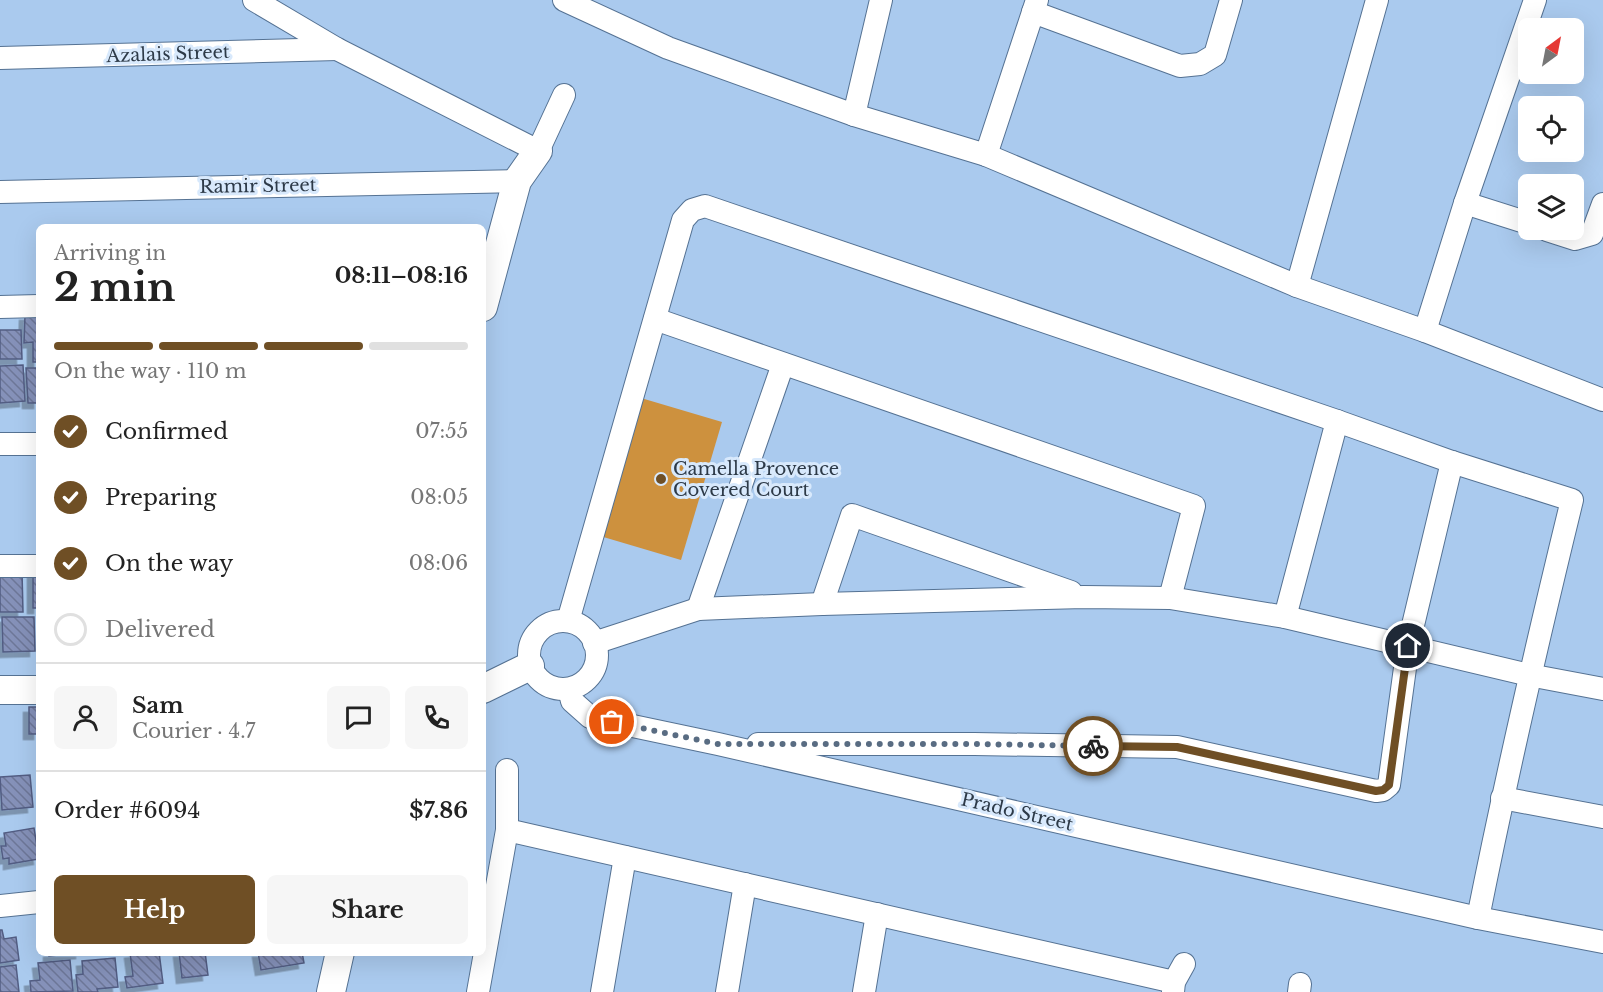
<!DOCTYPE html>
<html lang="en">
<head>
<meta charset="utf-8">
<style>
	:root { --surface:#fff; --page:#f6f6f6; --text:#222; --muted:#767676; --line:#e0e0e0; --accent:#6f4f25 }
	body { margin:0; font-family:"Libre Baskerville",serif; background:var(--page); color:var(--text); height:100vh; display:flex; flex-direction:column; font-size:22px; white-space:nowrap }
	* { box-sizing:border-box; margin:0 }
	p { font-size:20px; color:var(--muted) }
	.icon { flex:none; width:33px; height:33px; fill:none; stroke:currentColor; stroke-width:2; stroke-linecap:round; stroke-linejoin:round }
	.map { position:relative; flex:1; overflow:hidden }
	.side { position:absolute; left:36px; top:224px; width:450px; height:732px; display:flex; flex-direction:column; background:var(--surface); border-radius:9px; box-shadow:0 6px 24px #0002 }
	.side>* { flex:none }
	.needle { width:39px; rotate:32deg }
	.fabs { position:absolute; left:1518px; top:18px; display:grid; gap:12px }
	.fabs a { display:grid; place-items:center; width:66px; height:66px; border-radius:9px; background:var(--surface); box-shadow:0 6px 24px #0002; font-size:30px }
	.pin { position:absolute; display:grid; place-items:center; width:51px; height:51px; color:#fff; margin:-26px; border:3px solid #fff; border-radius:50%; box-shadow:0 2px 6px #0007 }
	.courier { position:absolute; display:grid; place-items:center; width:60px; height:60px; margin:-30px; border:4px solid #6f4f25; border-radius:50%; background:#fff; color:#222; box-shadow:0 2px 8px #0007 }
	.overview em { font-style:normal; font-weight:700 }
	.overview div { display:flex; flex-direction:column-reverse }
	.overview { display:flex; align-items:center; justify-content:space-between; height:102px; padding:0 18px }
	h1 { font-size:39px; font-weight:700; line-height:45px }
	.bar { display:grid; grid-template-columns:repeat(4,1fr); gap:9px 6px; align-content:center; height:72px; padding:0 18px }
	.bar i { height:8px; border-radius:4px; background:var(--line) }
	.bar .active { background:var(--accent) }
	.bar p { grid-column:span 4 }
	.line { display:flex; align-items:center; gap:15px; padding:0 18px; border-top:2px solid var(--line) }
	.line div { flex:1 }
	.round { display:grid; place-items:center; flex:none; width:63px; height:63px; border-radius:9px; background:var(--page) }
	ol { padding:0 18px; list-style:none }
	li { display:flex; align-items:center; gap:18px; height:66px }
	li p { margin-inline-start:auto }
	li .icon { padding:6px; border-radius:50%; background:var(--accent); color:#fff; stroke-width:4 }
	li:last-child { color:var(--muted) }
	li i { width:33px; height:33px; border:3px solid var(--line); border-radius:50% }
	.primary-button { display:flex; gap:12px; margin-top:auto; padding:12px 18px }
	.primary-button a { flex:1; height:69px; border-radius:9px; background:var(--accent); color:#fff; font-size:24px; font-weight:700; line-height:69px; text-align:center }
	.primary-button a+a { background:var(--page); color:var(--text) }
	.map>svg:first-child { display:block }
</style>
</head>
<body>
<div class="map">
<svg width="1603" height="992" viewBox="0 0 1603 992">
	<defs>
		<pattern id="building-back-hatch" width="6" height="6" patternUnits="userSpaceOnUse" patternTransform="scale(1.5)"><rect width="6" height="6" fill="#8591b9"/><path d="M-1 5l2 2M0 0l6 6M5-1l2 2" fill="none" stroke="#6d7798"/></pattern>
		<filter id="shadow"><feDropShadow dx="-5.5" dy="5.5" stdDeviation="0" flood-color="#0004"/></filter>
	</defs>
	<rect width="100%" height="100%" fill="#aacaee"/>
	<path fill="#cd913e" d="M 641,398 L 722,422 L 681,560 L 600,536 Z"/>
	<g fill="url(#building-back-hatch)" stroke="#525d83" stroke-width="1.5" filter="url(#shadow)">
		<path d="M 25,315 L 39,315 L 39,362 L 33,362 L 33,342 L 24,343 Z"/>
		<path d="M 0,330 L 21,330 L 22,359 L 0,359 Z"/>
		<path d="M 23,365 L 25,401 L 0,403 L 0,366 Z"/>
		<path d="M 26,368 L 39,368 L 39,403 L 28,403 Z"/>
		<path d="M 0,572 L 22,572 L 23,612 L 0,612 Z"/>
		<rect x="33" y="572" width="6" height="36"/>
		<path d="M 2,617 L 34,617 L 35,651 L 3,652 Z"/>
		<rect x="29" y="707" width="10" height="27"/>
		<path d="M 30,775 L 33,807 L 2,810 L 0,777 Z"/>
		<path d="M 34,828 L 39,859 L 9,864 L 9,858 L 3,859 L 1,846 L 6,846 L 4,833 Z"/>
		<path d="M 0,930 L 2,930 L 4,939 L 16,937 L 19,960 L 0,963 Z"/>
		<path d="M 49,952 L 81,952 L 81,953 L 49,956 Z"/>
		<path d="M 137,952 L 159,952 L 163,983 L 127,988 L 125,977 L 133,976 L 130,953 Z"/>
		<path d="M 179,952 L 205,952 L 208,975 L 182,978 Z"/>
		<path d="M 258,952 L 302,952 L 304,963 L 261,970 Z"/>
		<path d="M 115,958 L 118,987 L 97,989 L 98,992 L 78,992 L 76,975 L 83,974 L 82,961 Z"/>
		<path d="M 70,960 L 73,991 L 31,992 L 30,981 L 40,980 L 38,963 Z"/>
		<path d="M 16,965 L 19,992 L 0,992 L 0,967 Z"/>
	</g>
	<g fill="none" stroke-linecap="round" stroke-linejoin="round">
		<defs>
			<g id="minor">
				<path d="M 254,0 L 337,49 L 538,151 L 564,95"/>
				<path d="M 564,0 L 668,48 L 854,115 L 986,155 L 1297,286 L 1425,331 L 1603,400"/>
				<path d="M 1033,12 L 1180,66 L 1200,64 L 1215,55 L 1231,0"/>
				<path d="M 0,58 L 337,49"/>
				<path d="M 854,115 L 881,0"/>
				<path d="M 986,155 L 1037,0"/>
				<path d="M 0,192 L 517,181"/>
				<path d="M 1465,203 L 1528,223"/>
				<path d="M 1547,230 L 1575,239 L 1592,234 L 1603,204"/>
				<path d="M 1297,286 L 1377,0"/>
				<path d="M 0,307 L 39,306"/>
				<path d="M 655,319 L 1194,506 L 1170,598"/>
				<path d="M 1425,331 L 1465,203 L 1535,0"/>
				<path d="M 0,444 L 39,444"/>
				<path d="M 0,566 L 39,566"/>
				<path d="M 822,604 L 852,515 L 1071,592"/>
				<path d="M 698,609 L 783,364"/>
				<path d="M 1285,617 L 1337,421"/>
				<circle cx="563" cy="655" r="34"/>
				<path d="M 568,621 L 683,220 L 692,210 L 705,206 L 1337,421 L 1452,462 L 1572,500 C 1538,639 1506,778 1478,918"/>
				<path d="M 594,643 L 698,609 L 822,604 L 1084,597 L 1170,598 L 1285,617 L 1529,675 L 1603,689"/>
				<path d="M 569,689 L 572,701 L 590,717 L 718,744 L 1478,918 L 1603,942"/>
				<path d="M 758,744 L 974,744 L 1177,747 L 1376,791 L 1383,790 L 1389,785 L 1408,646 L 1452,462"/>
				<path d="M 1502,798 L 1603,817"/>
				<path d="M 507,830 L 1174,982"/>
				<path d="M 0,906 L 39,902"/>
				<path d="M 478,992 L 507,830 L 507,770"/>
				<path d="M 602,992 L 625,857"/>
				<path d="M 727,992 L 745,884"/>
				<path d="M 864,992 L 877,914"/>
				<path d="M 1173,992 L 1174,982 L 1184,964"/>
				<path d="M 1299,992 L 1300,984"/>
			</g>
			<g id="tertiary">
				<path d="M 483,307 L 517,181 L 538,151"/>
				<path d="M 483,689 L 530,666"/>
				<path d="M 0,690 L 39,690"/>
				<path d="M 331,992 L 340,952"/>
			</g>
		</defs>
		<use href="#minor" stroke="#557293" stroke-width="24"/>
		<use href="#tertiary" stroke="#557293" stroke-width="30"/>
		<use href="#minor" stroke="#fff" stroke-width="22"/>
		<use href="#tertiary" stroke="#fff" stroke-width="28"/>
	</g>
	<g fill="none" stroke-linecap="round" stroke-linejoin="round">
		<path stroke="#596c82" stroke-width="6" stroke-dasharray="0 10.8" d="M 612,722 L 718,744 L 974,744 L 1093,746"/>
		<path stroke="#6f4f25" stroke-width="8" d="M 1093,746 L 1177,747 L 1376,791 L 1383,790 L 1389,785 L 1408,646"/>
	</g>
	<circle fill="#6f4f25" stroke="#d8e9fc" stroke-width="2" cx="661" cy="479" r="6"/>
	<g text-anchor="middle" stroke-width="6" stroke-linejoin="round" paint-order="stroke">
		<g font-size="18" fill="#2d3a48" stroke="#d8e9fc">
			<text transform="translate(168 54) rotate(-2)" y="6">Azalais Street</text>
			<text transform="translate(258 186) rotate(-1)" y="6">Ramir Street</text>
			<text transform="translate(1017 812) rotate(13)" y="6">Prado Street</text>
		</g>
		<g font-size="18" fill="#2d3a48" stroke="#d8e9fc" text-anchor="start">
			<text x="673" y="475">Camella Provence<tspan x="673" dy="21">Covered Court</tspan></text>
		</g>
	</g>
</svg>
<div class="fabs">
<a><svg class="needle" viewBox="-14 -14 28 28"><path d="M0-13l5 13h-10z" fill="#e53935"/><path d="M0 13l5-13h-10z" fill="#767676"/></svg></a>
<a><svg class="icon" aria-label="locate" viewBox="0 0 24 24"><circle cx="12" cy="12" r="6"/><path d="M12 2v4M12 18v4M2 12h4M18 12h4"/></svg></a>
<a><svg class="icon" aria-label="layers" viewBox="0 0 24 24"><path d="M12 4l9 5-9 5-9-5zM3 14l9 5 9-5"/></svg></a>
</div>
<div class="pin" style="left:612px;top:722px;background:#ea580c"><svg class="icon" aria-label="bag" viewBox="0 0 24 24"><path d="M5 8h14l-1 12H6zM9 8a3 3 0 0 1 6 0"/></svg></div>
<div class="pin" style="left:1408px;top:646px;background:#1f2937"><svg class="icon" aria-label="home" viewBox="0 0 24 24"><path d="M3 11l9-7 9 7M6 9v11h12V9"/></svg></div>
<div class="courier" style="left:1093px;top:746px"><svg class="icon" aria-label="bike" viewBox="0 0 24 24"><circle cx="6" cy="16" r="4"/><circle cx="18" cy="16" r="4"/><path d="M6 16l4-8h5l3 8M10 8l3 8H6M13 5h3"/></svg></div>
<section class="side">
<div class="overview"><div><h1>2 min</h1><p>Arriving in</p></div><em>08:11–08:16</em></div>
<div class="bar"><i class="active"></i><i class="active"></i><i class="active"></i><i></i><p>On the way · 110 m</p></div>
<ol>
<li><svg class="icon" aria-label="check" viewBox="0 0 24 24"><path d="M5 12l5 5 9-10"/></svg>Confirmed<p>07:55</p></li>
<li><svg class="icon" aria-label="check" viewBox="0 0 24 24"><path d="M5 12l5 5 9-10"/></svg>Preparing<p>08:05</p></li>
<li><svg class="icon" aria-label="check" viewBox="0 0 24 24"><path d="M5 12l5 5 9-10"/></svg>On the way<p>08:06</p></li>
<li><i></i>Delivered</li>
</ol>
<div class="line" style="height:108px"><a class="round"><svg class="icon" aria-label="person" viewBox="0 0 24 24"><circle cx="12" cy="8" r="4"/><path d="M4 21q1-7 8-7t8 7"/></svg></a><div><b>Sam</b><p>Courier · 4.7</p></div><a class="round"><svg class="icon" aria-label="chat" viewBox="0 0 24 24"><path d="M4 5h16v11H9l-5 4z"/></svg></a><a class="round"><svg class="icon" aria-label="phone" viewBox="0 0 24 24"><path d="M5 4h4l2 5-3 2q2 4 5 5l2-3 5 2v4C11 20 4 13 5 4z"/></svg></a></div>
<div class="line" style="height:78px"><div>Order #6094</div><b>$7.86</b></div>
<div class="primary-button"><a>Help</a><a>Share</a></div>
</section>
</div>
</body>
</html>
